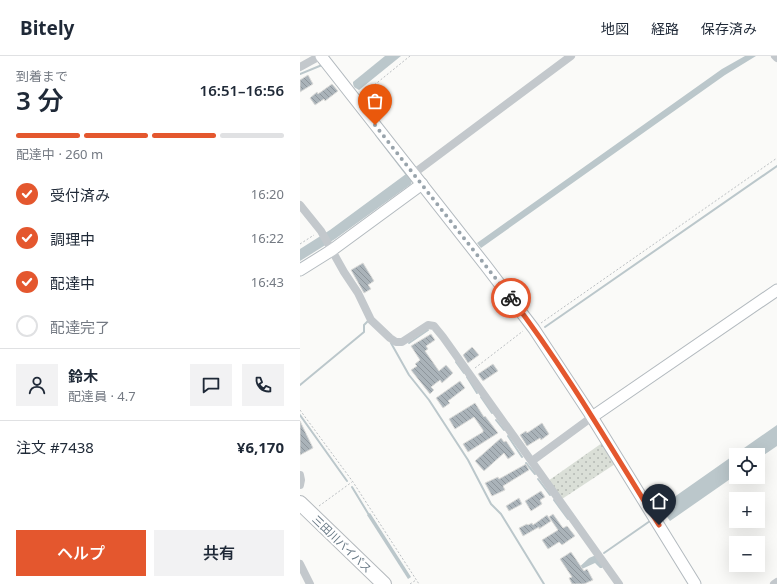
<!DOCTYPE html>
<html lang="ja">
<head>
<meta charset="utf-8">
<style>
	:root { --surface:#fff; --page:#f2f2f3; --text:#1f2937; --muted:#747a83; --line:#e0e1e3; --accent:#e4572e }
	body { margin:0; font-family:"Noto Sans","Noto Sans JP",sans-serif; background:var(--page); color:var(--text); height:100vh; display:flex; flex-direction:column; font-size:15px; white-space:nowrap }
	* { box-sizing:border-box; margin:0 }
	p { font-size:13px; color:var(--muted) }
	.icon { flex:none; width:22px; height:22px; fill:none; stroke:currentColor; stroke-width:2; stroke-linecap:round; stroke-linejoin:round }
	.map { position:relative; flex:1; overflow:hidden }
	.details { display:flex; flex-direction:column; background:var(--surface); width:300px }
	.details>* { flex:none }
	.fabs { position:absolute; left:429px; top:392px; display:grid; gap:8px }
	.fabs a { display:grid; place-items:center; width:36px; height:36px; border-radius:0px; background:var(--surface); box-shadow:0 4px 16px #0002; font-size:20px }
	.pin { position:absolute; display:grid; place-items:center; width:34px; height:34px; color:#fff; margin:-41px -17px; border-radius:50% 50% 50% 0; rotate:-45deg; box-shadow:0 0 4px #0007 }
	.pin .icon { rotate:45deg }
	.courier { position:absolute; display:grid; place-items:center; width:40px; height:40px; margin:-20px; border:3px solid #e4572e; border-radius:50%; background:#fff; color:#222; box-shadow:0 1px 5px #0007 }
	.overview em { font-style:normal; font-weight:600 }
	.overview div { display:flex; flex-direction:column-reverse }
	.overview { display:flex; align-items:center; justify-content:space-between; height:68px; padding:0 16px }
	h1 { font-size:26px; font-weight:600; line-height:30px }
	.bar { display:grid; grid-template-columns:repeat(4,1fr); gap:6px 4px; align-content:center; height:48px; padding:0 16px }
	.bar i { height:5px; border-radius:3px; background:var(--line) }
	.bar .on { background:var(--accent) }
	.bar p { grid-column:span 4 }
	.line { display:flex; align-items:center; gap:10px; padding:0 16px; border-top:1px solid var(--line) }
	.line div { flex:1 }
	.round { display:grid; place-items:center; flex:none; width:42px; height:42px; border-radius:0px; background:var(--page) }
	ol { padding:0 16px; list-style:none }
	li { display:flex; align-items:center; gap:12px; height:44px }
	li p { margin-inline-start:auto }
	li .icon { padding:4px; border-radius:50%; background:var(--accent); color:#fff; stroke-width:4 }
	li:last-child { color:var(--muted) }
	li i { width:22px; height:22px; border:2px solid var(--line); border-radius:50% }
	.cta { display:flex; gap:8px; margin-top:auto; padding:8px 16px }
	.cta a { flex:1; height:46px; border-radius:0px; background:var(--accent); color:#fff; font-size:16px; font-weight:600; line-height:46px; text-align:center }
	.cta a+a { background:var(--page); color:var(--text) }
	header { display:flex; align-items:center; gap:24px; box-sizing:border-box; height:56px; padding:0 20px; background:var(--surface); border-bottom:1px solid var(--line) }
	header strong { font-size:19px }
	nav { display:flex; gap:22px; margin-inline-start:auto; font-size:14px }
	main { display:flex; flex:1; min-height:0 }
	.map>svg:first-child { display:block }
</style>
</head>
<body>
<header>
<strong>Bitely</strong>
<nav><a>地図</a><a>経路</a><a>保存済み</a></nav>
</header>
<main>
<section class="details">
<div class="overview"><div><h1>3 分</h1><p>到着まで</p></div><em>16:51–16:56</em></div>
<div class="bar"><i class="on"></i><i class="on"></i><i class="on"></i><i></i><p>配達中 · 260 m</p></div>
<ol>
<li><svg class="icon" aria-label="check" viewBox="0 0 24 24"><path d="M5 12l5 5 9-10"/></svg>受付済み<p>16:20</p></li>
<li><svg class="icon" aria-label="check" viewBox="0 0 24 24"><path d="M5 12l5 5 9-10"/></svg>調理中<p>16:22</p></li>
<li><svg class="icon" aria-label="check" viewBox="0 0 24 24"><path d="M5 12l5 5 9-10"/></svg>配達中<p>16:43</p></li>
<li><i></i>配達完了</li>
</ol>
<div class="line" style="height:72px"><a class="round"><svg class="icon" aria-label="person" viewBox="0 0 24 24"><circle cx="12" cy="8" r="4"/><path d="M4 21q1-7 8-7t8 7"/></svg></a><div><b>鈴木</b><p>配達員 · 4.7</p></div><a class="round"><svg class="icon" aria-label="chat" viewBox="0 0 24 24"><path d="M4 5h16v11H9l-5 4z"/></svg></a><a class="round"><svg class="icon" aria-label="phone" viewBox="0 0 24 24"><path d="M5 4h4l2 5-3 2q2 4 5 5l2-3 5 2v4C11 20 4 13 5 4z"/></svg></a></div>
<div class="line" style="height:52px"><div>注文 #7438</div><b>¥6,170</b></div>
<div class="cta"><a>ヘルプ</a><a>共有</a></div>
</section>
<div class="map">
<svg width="477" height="528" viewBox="0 0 477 528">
	<defs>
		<pattern id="grass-dots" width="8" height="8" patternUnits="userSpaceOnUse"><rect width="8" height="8" fill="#dadfd7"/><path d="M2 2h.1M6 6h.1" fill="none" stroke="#b4b9b4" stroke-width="1.8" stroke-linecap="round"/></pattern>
		<pattern id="building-back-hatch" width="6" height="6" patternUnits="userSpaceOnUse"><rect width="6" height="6" fill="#aab3b9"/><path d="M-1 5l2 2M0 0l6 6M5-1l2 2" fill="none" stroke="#8e969c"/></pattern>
	</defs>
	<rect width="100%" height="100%" fill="#fafaf8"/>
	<path fill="url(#grass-dots)" d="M 302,387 L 315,408 L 262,443 L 248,425 Z"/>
	<g fill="#bbc7cb">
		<path d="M 85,0 L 101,0 L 59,34 C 55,32 53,31 53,26 Z"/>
		<path d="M 445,0 L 456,0 L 425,19 L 181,192 L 177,187 L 422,13 Z"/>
		<path d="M 106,118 L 112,125 L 111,128 L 35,183 L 0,205 L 0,193 L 30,174 Z"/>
		<path d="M 477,369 L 477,390 L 458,403 L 458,399 L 436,399 L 436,419 L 370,465 L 365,458 L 359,461 L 357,458 L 362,454 L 360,451 Z"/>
		<path d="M 70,457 L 111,521 L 108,523 L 67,459 Z"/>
		<path d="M 296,499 L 303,510 L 302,512 L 300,512 L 295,507 L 273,517 L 289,502 Z"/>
	</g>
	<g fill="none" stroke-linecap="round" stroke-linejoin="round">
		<g stroke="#bbc7cb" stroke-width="2">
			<path d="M 0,18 L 22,9"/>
			<path d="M 76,79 L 106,118"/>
			<path d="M 245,271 L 477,110"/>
			<path d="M 91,287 L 109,319 L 129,344 L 168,404 L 191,448 L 201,458 L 244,528"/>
			<path d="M 109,287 L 128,274"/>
			<path d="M 156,306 L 164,317"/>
			<path d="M 167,321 L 177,337"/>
			<path d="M 0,329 L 64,276 L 64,269 L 68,265"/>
			<path d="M 181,341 L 192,357"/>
			<path d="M 0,359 L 47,425"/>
			<path d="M 196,364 L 204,374"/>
			<path d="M 208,380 L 222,401"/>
			<path d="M 226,407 L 235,418"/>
			<path d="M 238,423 L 250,439"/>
			<path d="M 52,431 L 69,459"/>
			<path d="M 254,444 L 268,463"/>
			<path d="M 304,497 L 350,465"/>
		</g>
	</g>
	<g fill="url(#building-back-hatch)" stroke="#dcdcda">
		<path d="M 8,19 L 13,28 L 0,36 L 0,24 Z"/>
		<path d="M 32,28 L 38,35 L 25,45 L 24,43 L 15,49 L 10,42 L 17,36 L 18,38 Z"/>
		<path d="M 63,207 L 74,225 L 68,229 L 71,233 L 64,237 L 51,214 Z"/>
		<path d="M 131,278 L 135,284 L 126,290 L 128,293 L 125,295 L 139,315 L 146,309 L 153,317 L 142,327 L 140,324 L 131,331 L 134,334 L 130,338 L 111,314 L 117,310 L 115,308 L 120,304 L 111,290 Z"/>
		<path d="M 172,291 L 179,299 L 168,307 L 163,299 Z"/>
		<path d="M 193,308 L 198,315 L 183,325 L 178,318 Z"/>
		<path d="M 160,325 L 165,332 L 148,345 L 150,347 L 143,352 L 136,342 Z"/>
		<path d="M 175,347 L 184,361 L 185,360 L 198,377 L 168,396 L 163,388 L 183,376 L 183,374 L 174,361 L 155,373 L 149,363 Z"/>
		<path d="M 0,365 L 13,392 L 0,399 Z"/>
		<path d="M 242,367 L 249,378 L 241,384 L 240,382 L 227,390 L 220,379 L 226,375 L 227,377 Z"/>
		<path d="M 201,382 L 204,386 L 206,385 L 215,398 L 208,403 L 204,397 L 184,415 L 175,405 Z"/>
		<path d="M 226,408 L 229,414 L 203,430 L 205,434 L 192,440 L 185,427 L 198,421 L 199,423 Z"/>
		<path d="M 241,435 L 245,441 L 240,444 L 242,448 L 231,455 L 225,445 Z"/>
		<path d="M 219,442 L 222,448 L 209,455 L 206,450 Z"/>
		<path d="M 253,458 L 263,472 L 267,470 L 275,480 L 262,489 L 259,486 L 248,493 L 242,484 L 258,474 L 249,461 Z"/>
		<path d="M 247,459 L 251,465 L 239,473 L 239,471 L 223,480 L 219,472 L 227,468 L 228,469 L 232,467 L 233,469 Z"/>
		<path d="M 271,496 L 284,515 L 287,513 L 293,524 L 284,528 L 272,528 L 269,522 L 272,521 L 260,503 Z"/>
	</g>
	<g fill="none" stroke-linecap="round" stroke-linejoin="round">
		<defs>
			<g id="secondary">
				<path d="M 21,0 L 186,210 L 234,273 L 292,361 L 395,528"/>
				<path d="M 0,214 L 32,194 L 122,128"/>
				<path d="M 292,361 L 477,234"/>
			</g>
			<path id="highway" d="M 0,447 L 84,528"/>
		</defs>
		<use href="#secondary" stroke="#b3babf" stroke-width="13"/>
		<use href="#highway" stroke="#b4b9bd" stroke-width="16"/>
		<g stroke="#bbbfc2" stroke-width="1" stroke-dasharray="2 2" stroke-linecap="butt">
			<path d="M 62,39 L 110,0"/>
			<path d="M 0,188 L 14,179"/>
			<path d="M 241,267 L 477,102"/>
			<path d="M 175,312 L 223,275"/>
			<path d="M 0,354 L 53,426 L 119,528"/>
			<path d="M 19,450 L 52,426"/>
			<path d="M 110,528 L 116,524"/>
		</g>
		<g stroke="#c3c8cc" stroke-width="8">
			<path d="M 475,0 L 477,2"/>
			<path d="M 0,11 L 20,0"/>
			<path d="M 113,118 L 271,0"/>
			<path d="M 0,149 L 21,175 L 44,216 L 58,237 L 71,264 L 90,282 L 96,286 L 102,286 L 128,269 L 134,270 L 143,281 L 319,528"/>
			<path d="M 232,405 L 292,361"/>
			<path d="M 0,419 L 1,424 L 0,429"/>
			<path d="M 0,508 L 10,528"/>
			<path d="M 474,528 L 477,526"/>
		</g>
		<use href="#secondary" stroke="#fff" stroke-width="11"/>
		<use href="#highway" stroke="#fff" stroke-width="14"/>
	</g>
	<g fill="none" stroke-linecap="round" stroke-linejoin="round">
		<path stroke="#99a4ac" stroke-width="4" stroke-dasharray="0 7.2" d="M 75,69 L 211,242"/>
		<path stroke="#e4572e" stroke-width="5" d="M 211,242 C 266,314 311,392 359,469"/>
	</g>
	<g text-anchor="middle" stroke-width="4" stroke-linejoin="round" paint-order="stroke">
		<g font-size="11" fill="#657683" stroke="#fff">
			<text transform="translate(42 488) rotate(44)" y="4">三田川バイパス</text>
		</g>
	</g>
</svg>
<div class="fabs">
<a><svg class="icon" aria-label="locate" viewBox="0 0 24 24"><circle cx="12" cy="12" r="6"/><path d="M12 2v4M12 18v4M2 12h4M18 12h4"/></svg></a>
<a>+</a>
<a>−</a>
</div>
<div class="pin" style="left:75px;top:69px;background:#ea580c"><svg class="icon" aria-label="bag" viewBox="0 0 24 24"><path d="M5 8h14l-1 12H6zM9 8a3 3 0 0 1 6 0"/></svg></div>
<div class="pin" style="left:359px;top:469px;background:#1f2937"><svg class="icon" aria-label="home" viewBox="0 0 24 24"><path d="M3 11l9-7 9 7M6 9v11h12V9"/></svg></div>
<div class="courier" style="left:211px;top:242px"><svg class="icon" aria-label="bike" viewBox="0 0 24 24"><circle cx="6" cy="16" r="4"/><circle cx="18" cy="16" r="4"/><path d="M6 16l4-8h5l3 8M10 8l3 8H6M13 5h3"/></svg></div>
</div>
</main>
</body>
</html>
